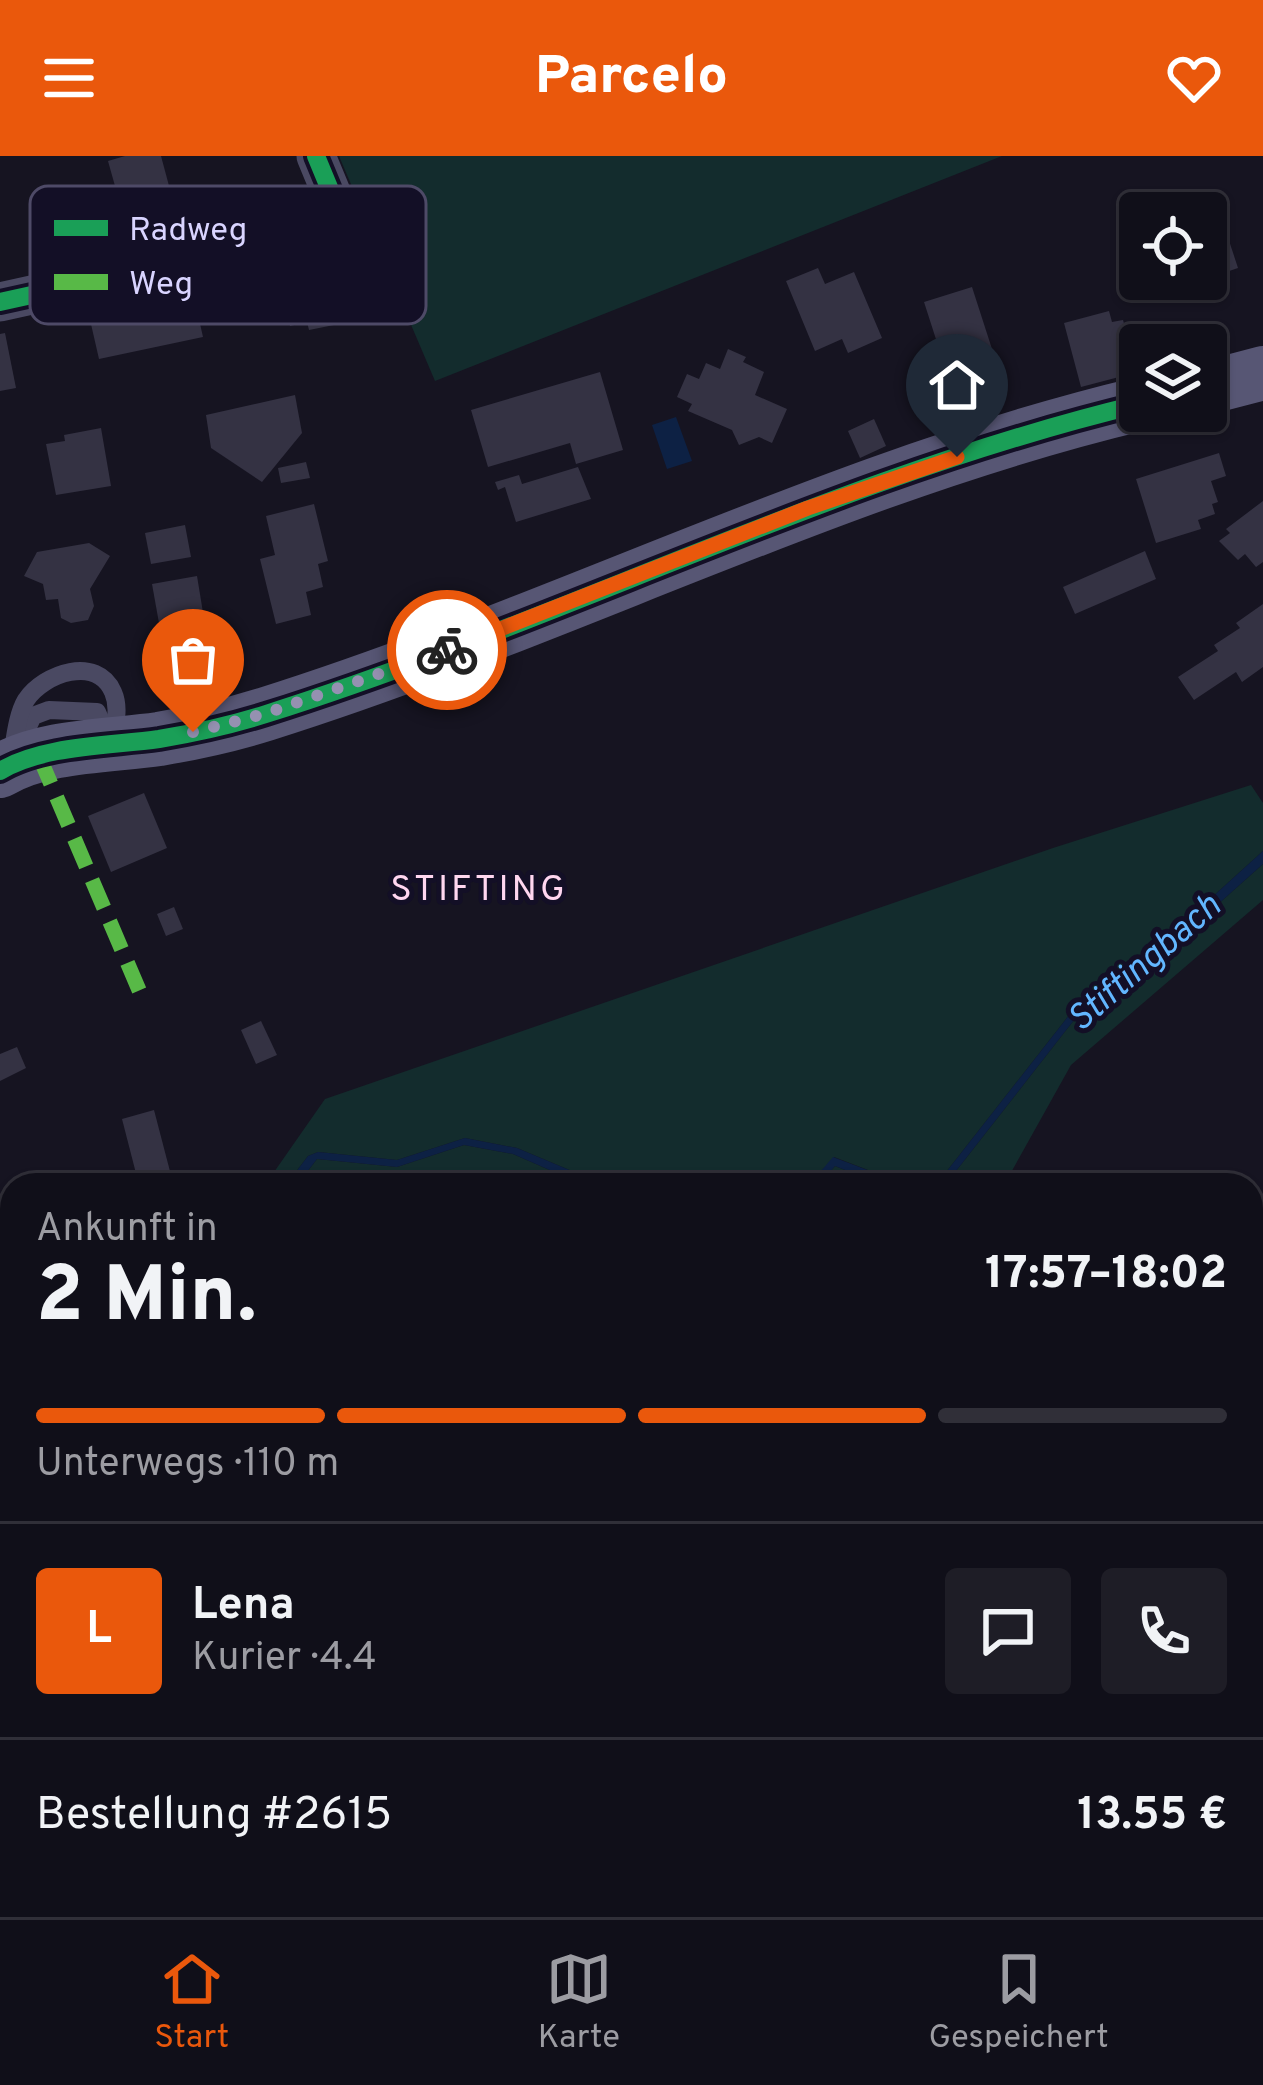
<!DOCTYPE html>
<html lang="de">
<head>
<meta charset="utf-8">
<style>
	:root { --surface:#100f19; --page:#1e1d26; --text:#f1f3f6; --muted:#9c9ca2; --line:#302f38; --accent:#ea580c }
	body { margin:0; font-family:Overpass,sans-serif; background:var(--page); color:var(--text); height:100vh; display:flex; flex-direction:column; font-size:45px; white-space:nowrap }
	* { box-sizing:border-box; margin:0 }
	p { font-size:39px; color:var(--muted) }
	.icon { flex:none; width:66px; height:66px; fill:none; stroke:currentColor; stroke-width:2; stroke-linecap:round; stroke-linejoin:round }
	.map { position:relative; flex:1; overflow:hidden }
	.side { position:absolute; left:0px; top:1017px; width:1263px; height:744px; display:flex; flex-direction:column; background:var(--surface); border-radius:36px 36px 0 0; box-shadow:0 3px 9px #0004,0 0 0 3px var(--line) }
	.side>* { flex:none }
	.buttons { position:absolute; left:1119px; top:36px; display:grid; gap:24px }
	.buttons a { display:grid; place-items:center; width:108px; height:108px; border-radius:12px; background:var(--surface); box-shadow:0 3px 9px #0004,0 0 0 3px var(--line); font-size:60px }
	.pin { position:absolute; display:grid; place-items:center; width:102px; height:102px; color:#fff; margin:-123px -51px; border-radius:50% 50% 50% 0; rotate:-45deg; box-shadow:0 0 12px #0007 }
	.pin .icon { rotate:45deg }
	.courier { position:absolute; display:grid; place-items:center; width:120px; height:120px; margin:-60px; border:9px solid #ea580c; border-radius:50%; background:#fff; color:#222; box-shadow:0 3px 15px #0007 }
	.summary em { font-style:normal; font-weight:800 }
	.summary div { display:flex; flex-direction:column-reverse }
	.summary { display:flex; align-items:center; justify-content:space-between; height:204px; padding:0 36px }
	h1 { font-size:78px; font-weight:800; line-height:90px }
	.bar { display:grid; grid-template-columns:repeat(4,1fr); gap:18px 12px; align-content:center; height:144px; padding:0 36px }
	.bar i { height:15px; border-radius:9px; background:var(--line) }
	.bar .selected { background:var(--accent) }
	.bar p { grid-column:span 4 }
	.line { display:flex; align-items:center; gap:30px; padding:0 36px; border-top:3px solid var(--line) }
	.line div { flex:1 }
	.round { display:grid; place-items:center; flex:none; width:126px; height:126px; border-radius:12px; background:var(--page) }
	header { display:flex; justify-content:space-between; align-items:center; height:156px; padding:0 36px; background:var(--accent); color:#fff; font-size:54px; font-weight:800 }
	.menu { display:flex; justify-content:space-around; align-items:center; height:168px; border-top:3px solid var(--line); background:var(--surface); font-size:33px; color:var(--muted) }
	.menu a { display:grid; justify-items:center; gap:6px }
	.menu .selected { color:var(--accent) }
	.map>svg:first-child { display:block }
</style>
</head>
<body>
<header><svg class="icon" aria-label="menu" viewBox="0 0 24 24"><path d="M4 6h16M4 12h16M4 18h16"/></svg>Parcelo<svg class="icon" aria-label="heart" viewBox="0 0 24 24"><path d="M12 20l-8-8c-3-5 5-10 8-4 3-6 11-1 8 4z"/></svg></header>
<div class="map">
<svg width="1263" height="1761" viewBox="0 0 1263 1761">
	<rect width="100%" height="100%" fill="#161421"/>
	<g fill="#132c2d">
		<path d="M 339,0 L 1002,0 L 435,225 Z"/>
		<path d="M 1251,629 L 1263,647 L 1263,695 L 1145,802 L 1070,858 L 936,1029 L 907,1029 L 834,1001 L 809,1029 L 605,1029 L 517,992 L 465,982 L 397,1004 L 318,996 L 308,1000 L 286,1029 L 265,1029 L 325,943 L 1053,692 Z"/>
		<path d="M 1263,708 L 1263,744 L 1071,909 L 1004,1029 L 945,1029 L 1074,864 L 1151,808 Z"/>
		<path d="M 464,989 L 513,998 L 584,1029 L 297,1029 L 317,1003 L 397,1011 Z"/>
		<path d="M 835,1010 L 883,1029 L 819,1029 Z"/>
		<path d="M 1263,1209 L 1263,1761 L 0,1761 L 0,1648 L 12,1652 L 12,1749 L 1251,1749 L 1251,1220 Z"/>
	</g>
	<g fill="#0d2144">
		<path d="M 676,261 L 692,305 L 667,313 L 652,269 Z"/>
		<path d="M 217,505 L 221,527 L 177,534 L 173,512 Z"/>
		<path d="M 1263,695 L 1263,708 L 1151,808 L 1074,864 L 945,1029 L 936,1029 L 1070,858 L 1145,802 Z"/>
		<path d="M 465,982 L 517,992 L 605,1029 L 584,1029 L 513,998 L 464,989 L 397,1011 L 317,1003 L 297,1029 L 286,1029 L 308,1000 L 318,996 L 397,1004 Z"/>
		<path d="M 833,1001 L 907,1029 L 883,1029 L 835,1010 L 819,1029 L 809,1029 Z"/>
		<path d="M 0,1510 L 12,1519 L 12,1565 L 0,1563 Z"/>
	</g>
	<g fill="#343243">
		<path d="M 125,0 L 161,0 L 172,41 L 122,55 L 108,5 Z"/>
		<path d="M 1217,48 L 1238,112 L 1206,123 L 1206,57 L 1191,56 Z"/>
		<path d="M 375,99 L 382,136 L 351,142 L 354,157 L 337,160 L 339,168 L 309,174 L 307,166 L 290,170 L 279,119 Z"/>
		<path d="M 818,112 L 825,128 L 854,116 L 882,182 L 848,197 L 842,183 L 815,195 L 786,125 Z"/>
		<path d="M 972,131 L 992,193 L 981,196 L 984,204 L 959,212 L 956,202 L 943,205 L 924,146 Z"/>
		<path d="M 192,132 L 203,181 L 99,203 L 88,155 Z"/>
		<path d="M 1109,155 L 1112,166 L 1123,164 L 1138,216 L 1081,231 L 1064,167 Z"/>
		<path d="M 5,177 L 16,232 L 0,235 L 0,178 Z"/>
		<path d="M 728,193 L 746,201 L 743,206 L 764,216 L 755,239 L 787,253 L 772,287 L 759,281 L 739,289 L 732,274 L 688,255 L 692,248 L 677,241 L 687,218 L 699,223 L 706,207 L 720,213 Z"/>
		<path d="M 600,216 L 623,294 L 576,308 L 570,287 L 488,311 L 471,254 Z"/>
		<path d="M 954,228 L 969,268 L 948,276 L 932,237 Z"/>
		<path d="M 295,239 L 302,277 L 262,326 L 211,292 L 206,259 Z"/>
		<path d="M 874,263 L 886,290 L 860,302 L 848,275 Z"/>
		<path d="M 101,272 L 111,330 L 56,339 L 46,288 L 65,285 L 64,279 Z"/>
		<path d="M 1219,297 L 1226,320 L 1211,325 L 1218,346 L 1212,348 L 1215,358 L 1198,364 L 1201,373 L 1156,387 L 1136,323 Z"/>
		<path d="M 306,306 L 310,322 L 281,327 L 278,312 Z"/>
		<path d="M 578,311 L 591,343 L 516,366 L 505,331 L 498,334 L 495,326 L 519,319 L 522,328 Z"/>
		<path d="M 1263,345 L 1263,406 L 1256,411 L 1245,398 L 1238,404 L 1219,385 L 1230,377 L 1226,373 Z"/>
		<path d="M 314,348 L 328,405 L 318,408 L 323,431 L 306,436 L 311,459 L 276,468 L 260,403 L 275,399 L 266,360 Z"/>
		<path d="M 185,369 L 191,401 L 151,408 L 145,377 Z"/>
		<path d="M 89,387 L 110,400 L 90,433 L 94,450 L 88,464 L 71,467 L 61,462 L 58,443 L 46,444 L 43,428 L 24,420 L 37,396 Z"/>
		<path d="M 1145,395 L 1156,423 L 1075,458 L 1063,431 Z"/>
		<path d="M 197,420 L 208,487 L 164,495 L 152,428 Z"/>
		<path d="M 1263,448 L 1263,511 L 1242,526 L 1236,516 L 1194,544 L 1178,521 L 1218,495 L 1214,489 L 1240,472 L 1236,467 Z"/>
		<path d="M 144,637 L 167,692 L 111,716 L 88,660 Z"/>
		<path d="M 174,751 L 183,773 L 166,780 L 157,758 Z"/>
		<path d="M 261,865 L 277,899 L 256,908 L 241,874 Z"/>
		<path d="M 17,891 L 26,912 L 0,925 L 0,898 Z"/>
		<path d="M 154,954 L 172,1023 L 139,1029 L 122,963 Z"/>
		<path d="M 12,1389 L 12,1434 L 0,1438 L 0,1393 Z"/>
	</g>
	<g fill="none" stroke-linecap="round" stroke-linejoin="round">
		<g stroke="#4a4962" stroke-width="18">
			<path d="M 24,579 L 33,560 L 49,554 L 97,556 L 109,584"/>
			<path d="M 12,600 C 15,583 17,559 26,544 C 44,517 97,499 113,536 C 120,552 115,568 112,584"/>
		</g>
		<g stroke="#4a4962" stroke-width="39">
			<path d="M 0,146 L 345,70 L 316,0"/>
			<path d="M 0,1241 L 12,1269"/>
		</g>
		<g stroke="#575674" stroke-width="54">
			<path d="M 1206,232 L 1263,217"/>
			<path d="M 0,615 C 43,589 110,590 159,583 C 195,577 231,569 266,558 C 561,465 838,320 1140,248"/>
		</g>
		<g stroke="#58b947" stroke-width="15" stroke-dasharray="30 15" stroke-linecap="butt">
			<path d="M 39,600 L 145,848"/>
			<path d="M 636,1749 L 641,1761"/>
			<path d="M 1223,1749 L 1228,1761"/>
			<path d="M 507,1761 L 518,1749"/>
		</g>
		<defs>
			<g id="cycleway">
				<path d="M 0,146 L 345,70 L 316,0"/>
				<path d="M 0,615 C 43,589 110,590 159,583 C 195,577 231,569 266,558 C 561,465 838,320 1140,248"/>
			</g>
		</defs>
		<use href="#cycleway" stroke="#130f26" stroke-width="26"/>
		<use href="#cycleway" stroke="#1a9f57" stroke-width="18"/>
	</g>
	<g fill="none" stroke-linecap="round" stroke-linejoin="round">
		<path stroke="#9591b1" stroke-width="12" stroke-dasharray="0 21.6" d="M 193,576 L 264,558 L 447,494"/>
		<path stroke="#ea580c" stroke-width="15" d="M 447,494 L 808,352 L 957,301"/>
	</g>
	<g text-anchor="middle" stroke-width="10" stroke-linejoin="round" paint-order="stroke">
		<g font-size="36" letter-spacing="3" fill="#ffd6f0" stroke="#130f26">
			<text x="479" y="744">STIFTING</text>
		</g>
		<g font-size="36" font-style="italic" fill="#62b6ff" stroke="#130f26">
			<text transform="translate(1143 805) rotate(-41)" y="13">Stiftingbach</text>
		</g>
	</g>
	<rect x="30" y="30" width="396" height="138" rx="18" fill="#130f26" stroke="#4e4a67" stroke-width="3"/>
	<rect x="54" y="64" width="54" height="16" fill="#1a9f57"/>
	<rect x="54" y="118" width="54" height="16" fill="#58b947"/>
	<g font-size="33" fill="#d9d4ff">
		<text x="129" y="84">Radweg</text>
		<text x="129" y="138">Weg</text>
	</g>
</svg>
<div class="buttons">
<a><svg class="icon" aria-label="locate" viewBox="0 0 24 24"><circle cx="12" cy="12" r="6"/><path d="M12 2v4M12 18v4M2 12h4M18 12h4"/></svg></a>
<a><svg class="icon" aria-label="layers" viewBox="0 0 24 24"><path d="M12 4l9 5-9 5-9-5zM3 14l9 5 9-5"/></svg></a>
</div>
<div class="pin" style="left:193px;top:576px;background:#ea580c"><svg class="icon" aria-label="bag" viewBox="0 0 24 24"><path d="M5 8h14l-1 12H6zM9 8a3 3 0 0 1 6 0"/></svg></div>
<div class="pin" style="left:957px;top:301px;background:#1f2937"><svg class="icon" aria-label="home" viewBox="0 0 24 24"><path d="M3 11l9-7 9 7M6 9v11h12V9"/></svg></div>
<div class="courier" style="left:447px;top:494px"><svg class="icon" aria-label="bike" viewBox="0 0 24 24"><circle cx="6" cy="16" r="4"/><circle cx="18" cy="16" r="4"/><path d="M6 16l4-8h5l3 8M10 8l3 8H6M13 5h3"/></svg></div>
<section class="side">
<div class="summary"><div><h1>2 Min.</h1><p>Ankunft in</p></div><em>17:57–18:02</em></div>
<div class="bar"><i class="selected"></i><i class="selected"></i><i class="selected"></i><i></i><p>Unterwegs · 110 m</p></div>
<div class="line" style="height:216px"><b class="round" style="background:var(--accent);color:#fff">L</b><div><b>Lena</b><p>Kurier · 4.4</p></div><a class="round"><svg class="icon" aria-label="chat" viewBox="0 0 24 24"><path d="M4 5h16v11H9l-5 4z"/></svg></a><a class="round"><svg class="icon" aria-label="phone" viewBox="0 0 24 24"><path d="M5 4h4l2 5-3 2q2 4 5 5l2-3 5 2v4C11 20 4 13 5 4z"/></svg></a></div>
<div class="line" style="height:156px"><div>Bestellung #2615</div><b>13.55 €</b></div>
</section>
</div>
<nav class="menu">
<a class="selected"><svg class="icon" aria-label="home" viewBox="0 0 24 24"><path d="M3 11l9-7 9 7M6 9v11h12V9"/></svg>Start</a>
<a><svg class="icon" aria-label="map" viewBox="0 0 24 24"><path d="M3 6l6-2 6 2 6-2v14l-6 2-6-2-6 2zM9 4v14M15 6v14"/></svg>Karte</a>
<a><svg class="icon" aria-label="saved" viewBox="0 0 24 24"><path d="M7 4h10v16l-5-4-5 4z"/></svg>Gespeichert</a>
</nav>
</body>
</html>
